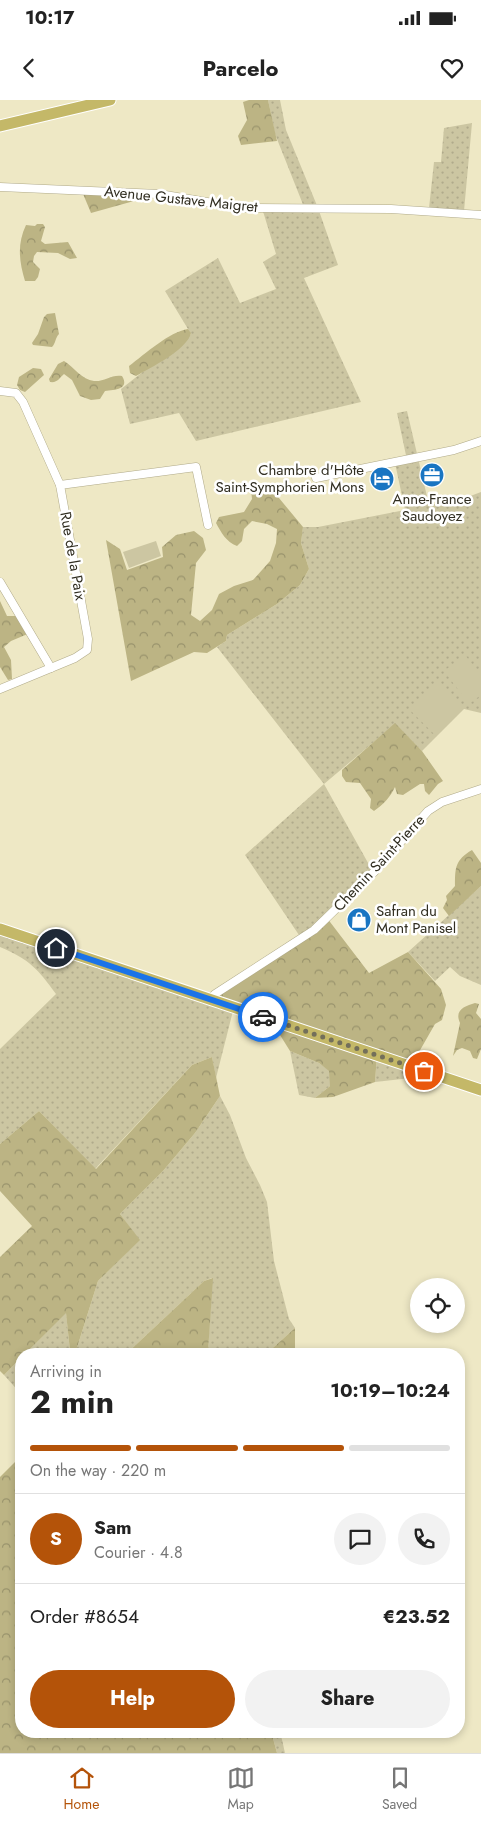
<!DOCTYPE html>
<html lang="en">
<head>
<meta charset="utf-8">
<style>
	:root { --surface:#fff; --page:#f2f2f2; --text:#222; --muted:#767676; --line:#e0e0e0; --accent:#b45309 }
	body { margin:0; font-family:Jost,sans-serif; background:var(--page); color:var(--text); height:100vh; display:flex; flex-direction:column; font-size:19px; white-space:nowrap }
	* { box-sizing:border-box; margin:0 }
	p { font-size:16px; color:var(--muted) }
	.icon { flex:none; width:28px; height:28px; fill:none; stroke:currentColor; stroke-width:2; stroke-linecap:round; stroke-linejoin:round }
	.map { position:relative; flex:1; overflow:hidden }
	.drawer { position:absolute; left:15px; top:1248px; width:450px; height:390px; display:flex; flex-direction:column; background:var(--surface); border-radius:20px; box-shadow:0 2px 8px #0003 }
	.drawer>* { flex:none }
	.tools { position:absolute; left:410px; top:1178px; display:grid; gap:10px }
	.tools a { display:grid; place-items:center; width:55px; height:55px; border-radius:50%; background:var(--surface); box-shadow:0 2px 8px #0003; font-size:25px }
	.pin { position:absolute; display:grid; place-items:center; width:42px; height:42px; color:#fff; margin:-21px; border:2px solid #fff; border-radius:50%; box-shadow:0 1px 5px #0007 }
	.courier { position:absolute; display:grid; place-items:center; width:50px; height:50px; margin:-25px; border:4px solid #1a73e8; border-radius:50%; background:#fff; color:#222; box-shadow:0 1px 6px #0007 }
	.overview em { font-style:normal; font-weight:700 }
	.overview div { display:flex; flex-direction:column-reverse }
	.overview { display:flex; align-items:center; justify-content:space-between; height:85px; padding:0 15px }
	h1 { font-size:32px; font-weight:700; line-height:38px }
	.bar { display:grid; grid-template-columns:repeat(4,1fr); gap:8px 5px; align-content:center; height:60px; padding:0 15px }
	.bar i { height:6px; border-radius:4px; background:var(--line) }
	.bar .on { background:var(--accent) }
	.bar p { grid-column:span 4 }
	.line { display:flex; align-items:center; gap:12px; padding:0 15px; border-top:1px solid var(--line) }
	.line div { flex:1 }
	.round { display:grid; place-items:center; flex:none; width:52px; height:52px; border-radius:26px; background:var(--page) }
	.cta { display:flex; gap:10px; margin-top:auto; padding:10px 15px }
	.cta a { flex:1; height:58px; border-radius:30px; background:var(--accent); color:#fff; font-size:20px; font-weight:700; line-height:58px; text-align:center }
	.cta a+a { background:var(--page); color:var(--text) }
	.status { display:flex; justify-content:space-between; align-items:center; height:35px; padding:0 25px; background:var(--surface); direction:ltr }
	.status svg { height:14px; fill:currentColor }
	header { display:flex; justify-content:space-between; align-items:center; height:65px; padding:0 15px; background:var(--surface); font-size:22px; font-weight:700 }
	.dock { display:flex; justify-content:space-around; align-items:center; height:70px; border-top:1px solid var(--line); background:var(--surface); font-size:14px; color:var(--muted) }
	.dock a { display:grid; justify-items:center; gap:2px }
	.dock .on { color:var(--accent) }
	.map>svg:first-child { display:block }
</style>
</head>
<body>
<div class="status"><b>10:17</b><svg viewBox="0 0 49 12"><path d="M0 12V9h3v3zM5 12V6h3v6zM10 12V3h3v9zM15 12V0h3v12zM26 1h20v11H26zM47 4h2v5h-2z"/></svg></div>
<header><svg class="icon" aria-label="back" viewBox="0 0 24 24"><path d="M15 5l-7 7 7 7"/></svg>Parcelo<svg class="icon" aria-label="heart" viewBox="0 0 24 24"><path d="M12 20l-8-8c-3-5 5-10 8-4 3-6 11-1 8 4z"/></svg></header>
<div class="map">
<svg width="481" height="1653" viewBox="0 0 481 1653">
	<defs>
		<pattern id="grass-dots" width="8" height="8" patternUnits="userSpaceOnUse" patternTransform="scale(1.25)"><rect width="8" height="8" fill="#ccc6a2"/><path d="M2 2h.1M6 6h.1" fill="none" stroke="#b0aa8b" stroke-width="1.8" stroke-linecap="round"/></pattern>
		<pattern id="forest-crowns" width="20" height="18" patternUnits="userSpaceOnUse" patternTransform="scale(1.25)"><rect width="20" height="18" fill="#bcb484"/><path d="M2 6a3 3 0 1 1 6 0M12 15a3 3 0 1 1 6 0" fill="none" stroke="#99936c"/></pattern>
	</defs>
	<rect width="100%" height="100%" fill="#eee8c5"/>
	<g fill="url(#grass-dots)">
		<path d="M 268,0 L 280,0 L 286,30 L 318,108 L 338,165 L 304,178 L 361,302 L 196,341 L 179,313 L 130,324 L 121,289 L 191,234 L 165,191 L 218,158 L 240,203 L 276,189 L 263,162 L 276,154 L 262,108 L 304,107 L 275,34 Z"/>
		<path d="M 472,23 L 464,111 L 429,108 L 434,62 L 441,62 L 444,28 Z"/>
		<path d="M 407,311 L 429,405 L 465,398 L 481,392 L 481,613 L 464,609 L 422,651 L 395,624 L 324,684 L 372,770 L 301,838 L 245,755 L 324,684 L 217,547 L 226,541 L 227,535 L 277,504 L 300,485 L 309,469 L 301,443 L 303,427 L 318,427 L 405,410 L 395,363 L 407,360 L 397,313 Z"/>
		<path d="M 481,786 L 481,885 L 460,876 L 450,867 L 435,881 L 408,852 Z"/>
		<path d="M 0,829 L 234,907 L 216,978 L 212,957 L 192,965 L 95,1069 L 39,1011 L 0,1044 L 0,949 L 56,894 C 38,869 29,859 0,847 Z"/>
		<path d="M 290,951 L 319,963 L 330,971 L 330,986 L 315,998 L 299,995 Z"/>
		<path d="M 377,955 L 438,975 L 375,982 Z"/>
		<path d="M 220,996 L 230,1015 L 246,1058 L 260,1085 L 267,1102 L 274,1161 L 289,1219 L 295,1228 L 266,1254 L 206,1254 L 208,1252 L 212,1178 L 204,1181 L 126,1254 L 75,1254 L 98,1181 L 139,1140 L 120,1114 L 163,1071 L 195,1033 Z"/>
		<path d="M 66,1212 L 70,1251 L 72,1254 L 25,1254 Z"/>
		<path d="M 21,1258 L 21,1294 L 4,1275 Z"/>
		<path d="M 271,1631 L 280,1631 L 285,1653 L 277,1653 Z"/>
	</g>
	<g fill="url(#forest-crowns)">
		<path d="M 249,0 L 268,0 L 277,41 L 241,45 L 238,36 L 247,20 L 243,2 Z"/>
		<path d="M 81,89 L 159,94 L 91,113 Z"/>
		<path d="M 37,124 L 43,124 L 45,127 L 41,141 L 45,144 L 68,142 L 77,158 L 70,159 L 58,153 L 37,152 L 34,156 L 33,162 L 40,169 L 38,177 L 35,181 L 25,181 C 19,161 17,144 26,125 L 35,126 Z"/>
		<path d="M 55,213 L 59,234 C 55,238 56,243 52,247 L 33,245 L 32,243 L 38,234 L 44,217 L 47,214 Z"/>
		<path d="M 188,229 L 191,233 C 187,250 150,268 136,276 L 130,273 L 129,266 C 145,254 169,232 188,229 Z"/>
		<path d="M 64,261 C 74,267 82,280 94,281 C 104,282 112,274 122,276 C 130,289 115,290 105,291 L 100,299 L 91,300 L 80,296 L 72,280 L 64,274 C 59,278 58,283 50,282 L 49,279 L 58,264 Z"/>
		<path d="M 33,268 L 41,269 L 44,275 L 25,292 L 20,290 L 17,285 L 19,277 Z"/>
		<path d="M 275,385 L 274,392 L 303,427 L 301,443 L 309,469 L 300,485 L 277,504 L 227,535 L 226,541 L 207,553 L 194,552 L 131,581 L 106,440 L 120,449 L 127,470 L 163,457 L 162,447 L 176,435 L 194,431 L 203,438 L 206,450 L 196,463 L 191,515 L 200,521 L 212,510 L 219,494 L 234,486 L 253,480 L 270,461 L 276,443 L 277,429 L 267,424 L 252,421 L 244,429 L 242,441 L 237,446 C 226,442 221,432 216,423 L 219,417 L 244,412 L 252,399 L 251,390 Z"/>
		<path d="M 0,501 L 7,516 L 20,516 L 30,533 L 11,541 L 4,547 L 11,560 L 12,579 L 8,580 L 0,567 Z"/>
		<path d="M 395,623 L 422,651 L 443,681 L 438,684 L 429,695 L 425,691 L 424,684 L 420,684 L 403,695 L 397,694 L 395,687 C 391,696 383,705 374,711 L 370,708 L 371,699 L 360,683 L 346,682 L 342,676 L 342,670 Z"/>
		<path d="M 472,750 L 481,763 L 481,786 L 449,816 L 443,808 L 447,800 L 446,796 L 455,786 C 455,768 455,760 472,750 Z"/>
		<path d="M 327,818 L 369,873 L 408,852 L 441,889 L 446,905 L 442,920 L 435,924 L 411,966 L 377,955 L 375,982 L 333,997 L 315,998 L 330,986 L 329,971 L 319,963 L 290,951 L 270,919 L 210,899 Z"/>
		<path d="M 475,903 L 479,904 L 476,913 L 481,919 L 481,949 L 477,959 L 473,958 L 470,951 L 462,948 L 457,950 L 453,956 L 460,923 C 454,910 465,906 475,903 Z"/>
		<path d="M 212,957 L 220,996 L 195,1033 L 163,1071 L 120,1114 L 140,1140 L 98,1181 L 75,1254 L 70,1251 L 66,1213 L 25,1254 L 21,1254 L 21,1258 L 4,1275 L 0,1271 L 0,1157 L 32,1126 L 0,1091 L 0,1044 L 39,1011 L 96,1069 L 192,965 Z"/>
		<path d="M 213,1178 L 208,1252 L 206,1254 L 126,1254 L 204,1181 Z"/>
		<path d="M 295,1228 L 295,1254 L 266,1254 Z"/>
		<path d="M 21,1356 L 21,1631 L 271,1631 L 277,1653 L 0,1653 L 0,1377 Z"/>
	</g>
	<g fill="#ccc6a2">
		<path d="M 156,441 L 161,456 L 129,468 L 123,452 Z"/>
		<path d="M 465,555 L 481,576 L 481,595 L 469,604 L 444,571 Z"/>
		<path d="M 438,582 L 464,608 L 436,636 L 410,610 Z"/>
	</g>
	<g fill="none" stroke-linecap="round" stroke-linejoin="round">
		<defs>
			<g id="minor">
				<path d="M 0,87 L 159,94 L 243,108 L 391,109 L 481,115"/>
				<path d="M 0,291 L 16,293 L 23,302 L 60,385 L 88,539 L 87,550 L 75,558 L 0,589"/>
				<path d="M 316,378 L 454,350 L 481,341"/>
				<path d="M 60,385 L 196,367 L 208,425"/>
				<path d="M 0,482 L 51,568"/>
				<path d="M 210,899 L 215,894 L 314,830 L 374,772 L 428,711 L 442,702 L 481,689"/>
			</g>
			<g id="primary">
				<path d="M 0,26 L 110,0"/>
				<path d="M 0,829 L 481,990"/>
			</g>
		</defs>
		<use href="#minor" stroke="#b0aa89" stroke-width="9"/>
		<use href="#primary" stroke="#fff" stroke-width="13"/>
		<use href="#minor" stroke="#fff" stroke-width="8"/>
		<use href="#primary" stroke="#c4b868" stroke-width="11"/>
	</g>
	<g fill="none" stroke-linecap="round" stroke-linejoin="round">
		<path stroke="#736f5a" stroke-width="5" stroke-dasharray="0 9" d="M 263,917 L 424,971"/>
		<path stroke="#1a73e8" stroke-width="6" d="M 56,848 L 263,917"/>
	</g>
	<defs>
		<symbol id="office-disc" viewBox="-11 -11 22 22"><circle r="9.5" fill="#1975c2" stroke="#fff"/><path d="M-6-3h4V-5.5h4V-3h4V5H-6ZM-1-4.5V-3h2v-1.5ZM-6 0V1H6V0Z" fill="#fff"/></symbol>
		<symbol id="hotel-disc" viewBox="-11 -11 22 22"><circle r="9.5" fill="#1975c2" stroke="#fff"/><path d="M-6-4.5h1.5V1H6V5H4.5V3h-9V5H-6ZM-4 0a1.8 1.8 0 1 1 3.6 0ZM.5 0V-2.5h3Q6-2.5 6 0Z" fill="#fff"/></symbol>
		<symbol id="shop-disc" viewBox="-11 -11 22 22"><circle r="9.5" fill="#1975c2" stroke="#fff"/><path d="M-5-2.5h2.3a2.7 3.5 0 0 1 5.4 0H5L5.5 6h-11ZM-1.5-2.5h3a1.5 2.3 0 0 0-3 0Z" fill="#fff"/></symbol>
	</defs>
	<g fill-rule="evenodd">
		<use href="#office-disc" x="418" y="361" width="28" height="28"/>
		<use href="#hotel-disc" x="368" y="365" width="28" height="28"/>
		<use href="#shop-disc" x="345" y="806" width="28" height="28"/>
	</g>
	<g text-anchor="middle" stroke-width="5" stroke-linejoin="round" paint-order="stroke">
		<g font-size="15" fill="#312e21" stroke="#fff">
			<text transform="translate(181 99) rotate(6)" y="5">Avenue Gustave Maigret</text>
			<text transform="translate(73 456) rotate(80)" y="5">Rue de la Paix</text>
			<text transform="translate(379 763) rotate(-47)" y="5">Chemin Saint-Pierre</text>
		</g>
		<g font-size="15" fill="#312e21" stroke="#fff" text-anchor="end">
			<text x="364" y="375">Chambre d'Hôte<tspan x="364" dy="17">Saint-Symphorien Mons</tspan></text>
			<text x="432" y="404" text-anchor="middle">Anne-France<tspan x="432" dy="17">Saudoyez</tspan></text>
			<text x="376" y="816" text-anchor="start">Safran du<tspan x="376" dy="17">Mont Panisel</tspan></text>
		</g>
	</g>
</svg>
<div class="tools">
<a><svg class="icon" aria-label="locate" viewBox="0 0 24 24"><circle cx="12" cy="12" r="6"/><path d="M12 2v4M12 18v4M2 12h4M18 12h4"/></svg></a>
</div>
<div class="pin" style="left:424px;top:971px;background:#ea580c"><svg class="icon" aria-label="bag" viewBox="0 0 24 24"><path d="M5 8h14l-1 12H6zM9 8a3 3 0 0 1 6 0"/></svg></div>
<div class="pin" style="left:56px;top:848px;background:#1f2937"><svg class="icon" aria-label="home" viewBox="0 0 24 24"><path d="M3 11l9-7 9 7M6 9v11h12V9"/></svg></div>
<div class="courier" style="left:263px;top:917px"><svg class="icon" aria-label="car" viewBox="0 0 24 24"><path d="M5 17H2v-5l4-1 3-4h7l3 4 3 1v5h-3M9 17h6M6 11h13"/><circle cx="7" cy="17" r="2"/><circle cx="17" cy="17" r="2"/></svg></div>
<section class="drawer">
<div class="overview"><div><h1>2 min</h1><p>Arriving in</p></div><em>10:19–10:24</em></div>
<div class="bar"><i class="on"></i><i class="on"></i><i class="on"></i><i></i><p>On the way · 220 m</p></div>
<div class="line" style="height:90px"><b class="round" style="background:var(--accent);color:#fff">S</b><div><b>Sam</b><p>Courier · 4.8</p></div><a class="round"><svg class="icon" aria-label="chat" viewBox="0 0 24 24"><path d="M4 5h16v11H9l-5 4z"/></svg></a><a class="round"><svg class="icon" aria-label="phone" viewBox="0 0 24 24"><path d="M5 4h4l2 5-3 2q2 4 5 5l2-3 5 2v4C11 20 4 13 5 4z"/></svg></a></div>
<div class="line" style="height:65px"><div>Order #8654</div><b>€23.52</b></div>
<div class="cta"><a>Help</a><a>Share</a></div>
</section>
</div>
<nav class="dock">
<a class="on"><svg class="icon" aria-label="home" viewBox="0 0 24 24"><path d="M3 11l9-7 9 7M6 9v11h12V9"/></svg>Home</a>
<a><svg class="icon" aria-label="map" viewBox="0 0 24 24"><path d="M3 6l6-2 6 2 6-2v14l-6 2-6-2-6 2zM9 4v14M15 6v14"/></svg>Map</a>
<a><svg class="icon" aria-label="saved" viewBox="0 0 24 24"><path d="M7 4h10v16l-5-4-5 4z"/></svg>Saved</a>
</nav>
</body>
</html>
